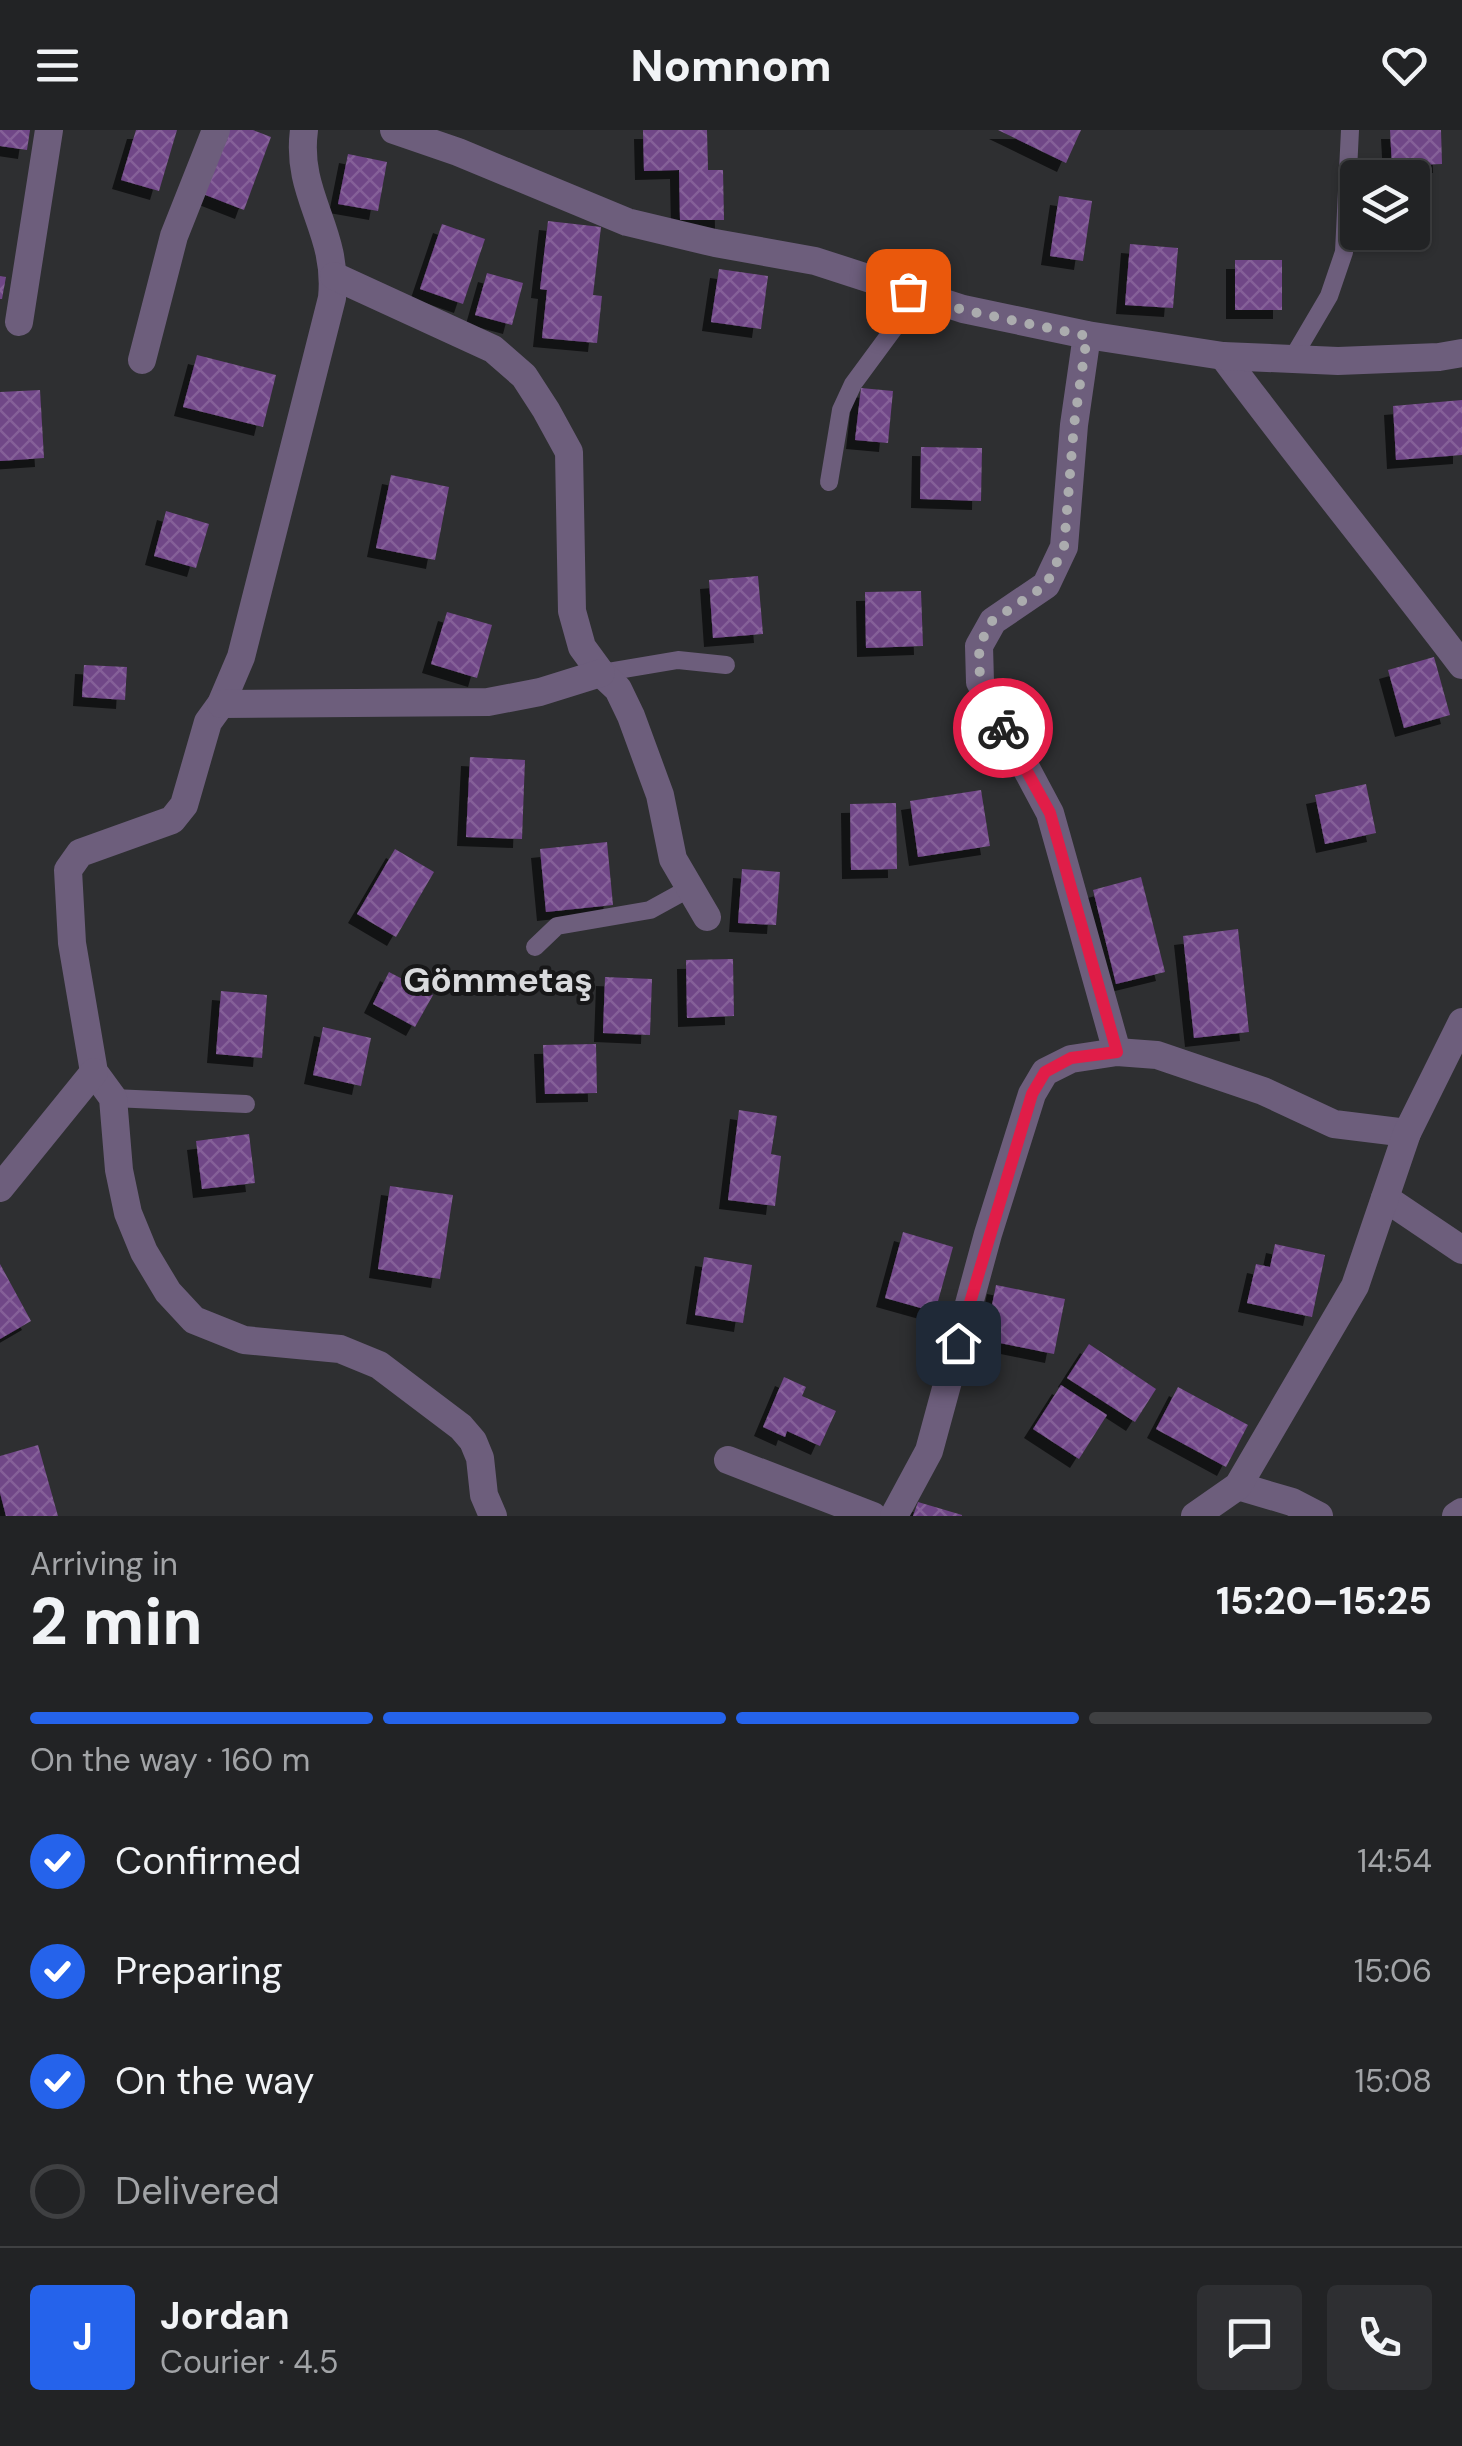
<!DOCTYPE html>
<html lang="en">
<head>
<meta charset="utf-8">
<style>
	:root { --surface:#222325; --page:#2e2f32; --text:#f1f3f6; --muted:#a2a4a7; --line:#3f4042; --accent:#2563eb }
	body { margin:0; font-family:"DM Sans",sans-serif; background:var(--page); color:var(--text); height:100vh; display:flex; flex-direction:column; font-size:38px; white-space:nowrap }
	* { box-sizing:border-box; margin:0 }
	p { font-size:32px; color:var(--muted) }
	.icon { flex:none; width:55px; height:55px; fill:none; stroke:currentColor; stroke-width:2; stroke-linecap:round; stroke-linejoin:round }
	.map { position:relative; height:1386px; overflow:hidden }
	.drawer { display:flex; flex-direction:column; background:var(--surface); flex:1 }
	.drawer>* { flex:none }
	.tools { position:absolute; left:1340px; top:30px; display:grid; gap:20px }
	.tools a { display:grid; place-items:center; width:90px; height:90px; border-radius:10px; background:var(--surface); box-shadow:0 2px 8px #0004,0 0 0 2px var(--line); font-size:50px }
	.pin { position:absolute; display:grid; place-items:center; width:85px; height:85px; color:#fff; margin:-42px; border-radius:20px; box-shadow:0 5px 15px #0006 }
	.courier { position:absolute; display:grid; place-items:center; width:100px; height:100px; margin:-50px; border:8px solid #e11d48; border-radius:50%; background:#fff; color:#222; box-shadow:0 2px 12px #0007 }
	.summary em { font-style:normal; font-weight:800 }
	.summary div { display:flex; flex-direction:column-reverse }
	.summary { display:flex; align-items:center; justify-content:space-between; height:170px; padding:0 30px }
	h1 { font-size:65px; font-weight:800; line-height:75px }
	.bar { display:grid; grid-template-columns:repeat(4,1fr); gap:15px 10px; align-content:center; height:120px; padding:0 30px }
	.bar i { height:12px; border-radius:8px; background:var(--line) }
	.bar .selected { background:var(--accent) }
	.bar p { grid-column:span 4 }
	.line { display:flex; align-items:center; gap:25px; padding:0 30px; border-top:2px solid var(--line) }
	.line div { flex:1 }
	.round { display:grid; place-items:center; flex:none; width:105px; height:105px; border-radius:10px; background:var(--page) }
	ol { padding:0 30px; list-style:none }
	li { display:flex; align-items:center; gap:30px; height:110px }
	li p { margin-inline-start:auto }
	li .icon { padding:10px; border-radius:50%; background:var(--accent); color:#fff; stroke-width:4 }
	li:last-child { color:var(--muted) }
	li i { width:55px; height:55px; border:5px solid var(--line); border-radius:50% }
	header { display:flex; justify-content:space-between; align-items:center; height:130px; padding:0 30px; background:var(--surface); font-size:45px; font-weight:800 }
	.map>svg:first-child { display:block }
</style>
</head>
<body>
<header><svg class="icon" aria-label="menu" viewBox="0 0 24 24"><path d="M4 6h16M4 12h16M4 18h16"/></svg>Nomnom<svg class="icon" aria-label="heart" viewBox="0 0 24 24"><path d="M12 20l-8-8c-3-5 5-10 8-4 3-6 11-1 8 4z"/></svg></header>
<div class="map">
<svg width="1462" height="1386" viewBox="0 0 1462 1386">
	<defs>
		<pattern id="building-cross-hatch" width="8" height="8" patternUnits="userSpaceOnUse" patternTransform="scale(2.5)"><rect width="8" height="8" fill="#704687"/><path d="M0 0l8 8M0 8l8-8" fill="none" stroke="#856198"/></pattern>
		<filter id="shadow"><feDropShadow dx="-9" dy="9" stdDeviation="0" flood-color="#0009"/></filter>
	</defs>
	<rect width="100%" height="100%" fill="#2e2f31"/>
	<g fill="url(#building-cross-hatch)" filter="url(#shadow)">
		<path d="M 0,0 L 30,0 L 27,20 L 0,16 Z"/>
		<path d="M 136,0 L 177,0 L 159,61 L 121,50 Z"/>
		<path d="M 227,0 L 253,0 L 271,7 L 244,80 L 203,64 Z"/>
		<path d="M 643,0 L 707,0 L 708,40 L 723,40 L 724,90 L 680,90 L 679,40 L 644,41 Z"/>
		<path d="M 998,0 L 1081,0 L 1066,33 Z"/>
		<path d="M 1390,0 L 1441,0 L 1442,34 L 1392,36 Z"/>
		<path d="M 348,24 L 387,32 L 378,81 L 338,74 Z"/>
		<path d="M 1059,66 L 1092,71 L 1083,131 L 1050,126 Z"/>
		<path d="M 548,91 L 601,97 L 593,165 L 602,166 L 597,213 L 542,208 L 547,160 L 540,159 Z"/>
		<path d="M 442,94 L 485,109 L 463,174 L 420,159 Z"/>
		<path d="M 1130,114 L 1178,118 L 1173,178 L 1125,175 Z"/>
		<rect x="1235" y="130" width="47" height="50"/>
		<path d="M 719,139 L 768,146 L 761,199 L 711,192 Z"/>
		<path d="M 487,143 L 523,153 L 512,195 L 475,185 Z"/>
		<path d="M 0,146 L 6,147 L 2,169 L 0,169 Z"/>
		<path d="M 197,225 L 276,245 L 263,297 L 183,277 Z"/>
		<path d="M 861,258 L 893,261 L 888,313 L 855,310 Z"/>
		<path d="M 40,260 L 44,328 L 0,331 L 0,262 Z"/>
		<path d="M 1462,270 L 1462,325 L 1396,330 L 1393,276 Z"/>
		<path d="M 921,317 L 982,318 L 981,371 L 920,369 Z"/>
		<path d="M 391,345 L 449,357 L 435,430 L 376,418 Z"/>
		<path d="M 166,381 L 209,394 L 196,438 L 154,426 Z"/>
		<path d="M 758,446 L 763,504 L 713,508 L 709,450 Z"/>
		<path d="M 921,461 L 923,516 L 866,518 L 865,462 Z"/>
		<path d="M 447,482 L 492,495 L 477,548 L 431,534 Z"/>
		<path d="M 1434,527 L 1450,585 L 1404,598 L 1388,540 Z"/>
		<path d="M 84,535 L 127,537 L 125,570 L 82,567 Z"/>
		<path d="M 470,627 L 525,630 L 522,709 L 466,707 Z"/>
		<path d="M 1366,654 L 1376,703 L 1325,714 L 1315,665 Z"/>
		<path d="M 981,660 L 990,716 L 918,727 L 910,671 Z"/>
		<path d="M 896,673 L 897,739 L 851,740 L 850,674 Z"/>
		<path d="M 607,712 L 613,775 L 546,782 L 540,719 Z"/>
		<path d="M 395,719 L 434,742 L 396,807 L 357,784 Z"/>
		<path d="M 742,739 L 780,742 L 776,795 L 738,793 Z"/>
		<path d="M 1141,747 L 1165,842 L 1116,854 L 1093,760 Z"/>
		<path d="M 1238,799 L 1249,902 L 1194,908 L 1183,806 Z"/>
		<path d="M 733,829 L 734,886 L 687,888 L 686,830 Z"/>
		<path d="M 389,842 L 433,865 L 415,897 L 373,874 Z"/>
		<path d="M 605,847 L 652,849 L 650,905 L 603,903 Z"/>
		<path d="M 221,861 L 267,865 L 262,928 L 216,924 Z"/>
		<path d="M 323,897 L 371,908 L 361,956 L 313,945 Z"/>
		<path d="M 596,914 L 597,963 L 545,964 L 543,915 Z"/>
		<path d="M 739,980 L 777,986 L 771,1024 L 781,1026 L 775,1076 L 728,1070 Z"/>
		<path d="M 249,1004 L 255,1053 L 202,1059 L 196,1011 Z"/>
		<path d="M 390,1056 L 453,1065 L 440,1149 L 378,1139 Z"/>
		<path d="M 903,1102 L 953,1117 L 935,1182 L 885,1168 Z"/>
		<path d="M 1275,1114 L 1325,1125 L 1312,1187 L 1247,1173 L 1256,1134 L 1270,1137 Z"/>
		<path d="M 704,1127 L 752,1135 L 743,1193 L 695,1185 Z"/>
		<path d="M 0,1134 L 31,1191 L 0,1209 Z"/>
		<path d="M 996,1155 L 1065,1169 L 1054,1224 L 985,1210 Z"/>
		<path d="M 1089,1214 L 1156,1259 L 1135,1292 L 1067,1248 Z"/>
		<path d="M 784,1247 L 806,1257 L 802,1266 L 836,1281 L 820,1316 L 787,1301 L 785,1307 L 763,1297 Z"/>
		<path d="M 1061,1255 L 1107,1285 L 1079,1329 L 1033,1299 Z"/>
		<path d="M 1178,1257 L 1248,1295 L 1226,1337 L 1156,1299 Z"/>
		<path d="M 38,1315 L 58,1386 L 6,1386 L 0,1363 L 0,1326 Z"/>
		<path d="M 918,1372 L 962,1385 L 962,1386 L 913,1386 Z"/>
	</g>
	<g fill="none" stroke-linecap="round" stroke-linejoin="round">
		<g stroke="#6d5e7c" stroke-width="18">
			<path d="M 1292,229 L 1329,166 L 1344,122 L 1350,0"/>
			<path d="M 829,352 L 841,280 L 853,254 L 895,197 L 908,161"/>
			<path d="M 601,543 L 678,530 L 726,535"/>
			<path d="M 535,817 L 557,796 L 650,780 L 690,758"/>
			<path d="M 113,968 L 246,974"/>
		</g>
		<g stroke="#6d5e7c" stroke-width="28">
			<path d="M 304,0 C 295,66 339,100 332,168 L 241,527 L 221,574 L 208,592 L 184,675 L 172,690 L 80,723 L 68,740 L 72,813 L 94,942 L 113,968 L 119,1040 L 128,1083 L 144,1122 L 168,1162 L 194,1190 L 244,1210 L 340,1219 L 379,1235 L 461,1297 L 473,1311 L 480,1328 L 484,1365 L 493,1386"/>
			<path d="M 334,146 L 493,219 L 524,246 L 546,280 L 569,322 L 572,481 L 582,517 L 601,543 L 618,559 L 631,586 L 660,665 L 673,729 L 707,787"/>
			<path d="M 19,192 L 49,0"/>
			<path d="M 1087,205 L 1074,295 L 1064,417 L 1046,455 L 993,491 L 979,516 L 980,552 L 1050,683 L 1117,922"/>
			<path d="M 1223,226 C 1301,331 1383,431 1462,535"/>
			<path d="M 142,230 L 174,106 L 216,0"/>
			<path d="M 221,574 L 488,572 L 540,562 L 601,543"/>
			<path d="M 1385,1068 L 1462,1120"/>
			<path d="M 728,1330 L 873,1386"/>
			<path d="M 1238,1356 L 1292,1372 L 1319,1386"/>
			<path d="M 894,1386 L 929,1321 L 988,1104 L 1032,964 L 1045,942 L 1071,929 L 1117,922 L 1157,925 L 1263,961 L 1334,994 L 1407,1003"/>
			<path d="M 1195,1386 L 1238,1356 L 1355,1156 L 1407,1003 L 1462,892"/>
			<path d="M 1456,1386 L 1462,1382"/>
		</g>
		<g stroke="#6d5e7c" stroke-width="28">
			<path d="M 394,0 L 458,22 L 627,92 L 715,113 L 815,131 L 963,179 L 1087,205 L 1223,226 L 1338,231 L 1439,227 L 1462,223"/>
			<path d="M 0,1058 L 94,942"/>
		</g>
	</g>
	<g fill="none" stroke-linecap="round" stroke-linejoin="round">
		<path stroke="#abacae" stroke-width="10" stroke-dasharray="0 18" d="M 908,161 L 963,180 L 1087,206 L 1074,295 L 1064,417 L 1046,455 L 992,491 L 979,516 L 980,552 L 1003,598"/>
		<path stroke="#e11d48" stroke-width="12" d="M 958,1213 L 1032,964 L 1045,942 L 1071,928 L 1117,922 L 1050,683 L 1003,598"/>
	</g>
	<g text-anchor="middle" stroke-width="8" stroke-linejoin="round" paint-order="stroke">
		<g font-size="35" font-weight="bold" fill="#d9dadd" stroke="#171718">
			<text x="498" y="862">Gömmetaş</text>
		</g>
	</g>
</svg>
<div class="tools">
<a><svg class="icon" aria-label="layers" viewBox="0 0 24 24"><path d="M12 4l9 5-9 5-9-5zM3 14l9 5 9-5"/></svg></a>
</div>
<div class="pin" style="left:908px;top:161px;background:#ea580c"><svg class="icon" aria-label="bag" viewBox="0 0 24 24"><path d="M5 8h14l-1 12H6zM9 8a3 3 0 0 1 6 0"/></svg></div>
<div class="pin" style="left:958px;top:1213px;background:#1f2937"><svg class="icon" aria-label="home" viewBox="0 0 24 24"><path d="M3 11l9-7 9 7M6 9v11h12V9"/></svg></div>
<div class="courier" style="left:1003px;top:598px"><svg class="icon" aria-label="bike" viewBox="0 0 24 24"><circle cx="6" cy="16" r="4"/><circle cx="18" cy="16" r="4"/><path d="M6 16l4-8h5l3 8M10 8l3 8H6M13 5h3"/></svg></div>
</div>
<section class="drawer">
<div class="summary"><div><h1>2 min</h1><p>Arriving in</p></div><em>15:20–15:25</em></div>
<div class="bar"><i class="selected"></i><i class="selected"></i><i class="selected"></i><i></i><p>On the way · 160 m</p></div>
<ol>
<li><svg class="icon" aria-label="check" viewBox="0 0 24 24"><path d="M5 12l5 5 9-10"/></svg>Confirmed<p>14:54</p></li>
<li><svg class="icon" aria-label="check" viewBox="0 0 24 24"><path d="M5 12l5 5 9-10"/></svg>Preparing<p>15:06</p></li>
<li><svg class="icon" aria-label="check" viewBox="0 0 24 24"><path d="M5 12l5 5 9-10"/></svg>On the way<p>15:08</p></li>
<li><i></i>Delivered</li>
</ol>
<div class="line" style="height:180px"><b class="round" style="background:var(--accent);color:#fff">J</b><div><b>Jordan</b><p>Courier · 4.5</p></div><a class="round"><svg class="icon" aria-label="chat" viewBox="0 0 24 24"><path d="M4 5h16v11H9l-5 4z"/></svg></a><a class="round"><svg class="icon" aria-label="phone" viewBox="0 0 24 24"><path d="M5 4h4l2 5-3 2q2 4 5 5l2-3 5 2v4C11 20 4 13 5 4z"/></svg></a></div>
</section>
</body>
</html>
